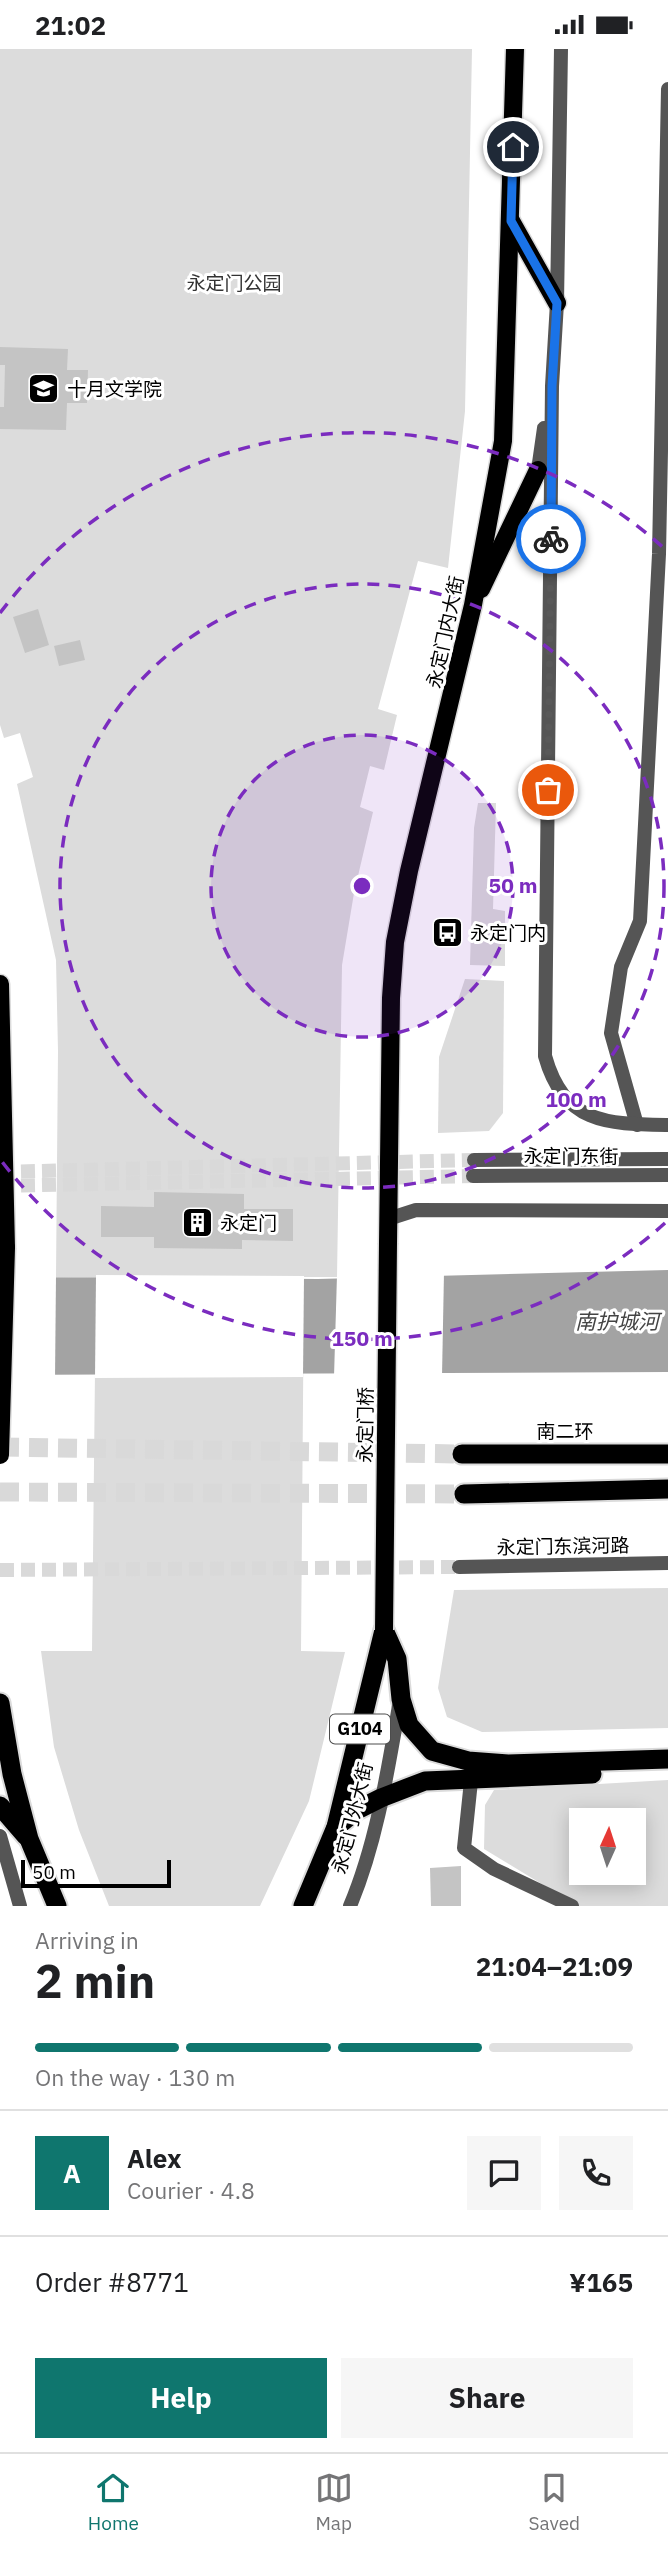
<!DOCTYPE html>
<html lang="en">
<head>
<meta charset="utf-8">
<style>
	:root { --surface:#fff; --page:#f6f6f6; --text:#202124; --muted:#757577; --line:#e0e0e0; --accent:#0f766e }
	body { margin:0; font-family:"IBM Plex Sans","Noto Sans SC",sans-serif; background:var(--page); color:var(--text); height:100vh; display:flex; flex-direction:column; font-size:26px; white-space:nowrap }
	* { box-sizing:border-box; margin:0 }
	p { font-size:23px; color:var(--muted) }
	.icon { flex:none; width:38px; height:38px; fill:none; stroke:currentColor; stroke-width:2; stroke-linecap:round; stroke-linejoin:round }
	.map { position:relative; height:1857px; overflow:hidden }
	.drawer { display:flex; flex-direction:column; background:var(--surface); flex:1 }
	.drawer>* { flex:none }
	.needle { width:46px; rotate:3deg }
	.fabs { position:absolute; left:569px; top:1759px; display:grid; gap:14px }
	.fabs a { display:grid; place-items:center; width:77px; height:77px; border-radius:0px; background:var(--surface); box-shadow:0 4px 18px #0003; font-size:35px }
	.scale { position:absolute; left:21px; bottom:18px; width:150px; box-sizing:border-box; padding-left:7px; border:4px solid #000; border-top:0; font-size:19px; line-height:24px; white-space:nowrap; color:#000; -webkit-text-stroke:5px #fff; paint-order:stroke }
	.pin { position:absolute; display:grid; place-items:center; width:60px; height:60px; color:#fff; margin:-30px; border:4px solid #fff; border-radius:50%; box-shadow:0 2px 7px #0007 }
	.courier { position:absolute; display:grid; place-items:center; width:70px; height:70px; margin:-35px; border:5px solid #1a73e8; border-radius:50%; background:#fff; color:#222; box-shadow:0 2px 9px #0007 }
	.summary em { font-style:normal; font-weight:700 }
	.summary div { display:flex; flex-direction:column-reverse }
	.summary { display:flex; align-items:center; justify-content:space-between; height:119px; padding:0 35px }
	h1 { font-size:46px; font-weight:700; line-height:52px }
	.bar { display:grid; grid-template-columns:repeat(4,1fr); gap:10px 7px; align-content:center; height:84px; padding:0 35px }
	.bar i { height:9px; border-radius:5px; background:var(--line) }
	.bar .current { background:var(--accent) }
	.bar p { grid-column:span 4 }
	.line { display:flex; align-items:center; gap:18px; padding:0 35px; border-top:2px solid var(--line) }
	.line div { flex:1 }
	.round { display:grid; place-items:center; flex:none; width:74px; height:74px; border-radius:0px; background:var(--page) }
	.cta { display:flex; gap:14px; margin-top:auto; padding:14px 35px }
	.cta a { flex:1; height:80px; border-radius:0px; background:var(--accent); color:#fff; font-size:28px; font-weight:700; line-height:80px; text-align:center }
	.cta a+a { background:var(--page); color:var(--text) }
	.status { display:flex; justify-content:space-between; align-items:center; height:49px; padding:0 35px; background:var(--surface); direction:ltr }
	.status svg { height:19px; fill:currentColor }
	.tabs { display:flex; justify-content:space-around; align-items:center; height:98px; border-top:2px solid var(--line); background:var(--surface); font-size:19px; color:var(--muted) }
	.tabs a { display:grid; justify-items:center; gap:4px }
	.tabs .current { color:var(--accent) }
	.map>svg:first-child { display:block }
</style>
</head>
<body>
<div class="status"><b>21:02</b><svg viewBox="0 0 49 12"><path d="M0 12V9h3v3zM5 12V6h3v6zM10 12V3h3v9zM15 12V0h3v12zM26 1h20v11H26zM47 4h2v5h-2z"/></svg></div>
<div class="map">
<svg width="668" height="1857" viewBox="0 0 668 1857">
	<rect width="100%" height="100%" fill="#fff"/>
	<g fill="#dcdcdc" fill-rule="evenodd">
		<path d="M 0,0 L 472,0 L 465,362 L 448,519 L 418,512 L 378,660 L 397,666 L 384,721 L 370,717 L 360,758 L 373,763 L 354,844 L 342,916 L 337,1228 L 304,1228 L 301,1602 L 345,1603 L 309,1752 L 260,1857 L 109,1857 L 79,1781 L 54,1698 L 41,1602 L 92,1602 L 96,1229 L 56,1228 L 58,1002 L 56,911 L 17,735 L 33,728 L 20,684 L 4,689 L 0,676 Z"/>
		<path d="M 478,754 L 496,754 L 493,860 L 505,862 L 505,917 L 470,916 L 474,779 Z"/>
		<path d="M 465,930 L 504,932 L 503,1064 L 489,1082 L 438,1084 L 439,1008 Z"/>
		<path d="M 668,1539 L 668,1679 L 482,1683 L 447,1668 L 438,1639 L 454,1541 Z"/>
		<path d="M 668,1731 L 668,1857 L 578,1857 L 484,1800 L 485,1756 L 494,1741 ZM 581,1771 L 634,1771 L 634,1824 L 581,1824 Z"/>
	</g>
	<path fill="#a3a3a3" d="M 668,1221 L 668,1323 L 0,1326 L 0,1228 L 318,1230 Z"/>
	<g fill="#fff">
		<path d="M 444,1223 L 442,1327 L 334,1328 L 337,1226 Z"/>
		<path d="M 0,1225 L 56,1226 L 55,1330 L 0,1330 Z"/>
		<path d="M 96,1226 L 304,1227 L 303,1328 L 95,1329 Z"/>
	</g>
	<g fill="#c4c4c4">
		<path d="M 0,298 L 68,300 L 67,321 L 88,321 L 87,354 L 67,354 L 66,381 L 0,380 L 0,358 L 4,358 L 5,316 L 0,316 Z"/>
		<path d="M 38,560 L 49,596 L 25,604 L 13,568 Z"/>
		<path d="M 80,591 L 85,611 L 59,617 L 54,597 Z"/>
		<path d="M 154,1143 L 244,1145 L 244,1160 L 293,1160 L 293,1192 L 242,1191 L 242,1200 L 154,1199 L 154,1188 L 101,1188 L 101,1157 L 154,1158 Z"/>
		<path d="M 461,1817 L 461,1857 L 431,1857 L 430,1819 Z"/>
	</g>
	<g fill="none" stroke-linecap="round" stroke-linejoin="round">
		<g stroke="#d9d9d9" stroke-width="14" stroke-dasharray="14 7" stroke-linecap="butt">
			<path d="M 0,1123 L 474,1111"/>
			<path d="M 0,1137 L 473,1127"/>
			<path d="M 0,1521 L 459,1518"/>
		</g>
		<g stroke="#d9d9d9" stroke-width="19" stroke-dasharray="19 10" stroke-linecap="butt">
			<path d="M 0,1398 L 462,1405"/>
			<path d="M 0,1443 L 464,1445"/>
		</g>
		<defs>
			<g id="primary">
				<path d="M 511,172 L 557,254"/>
				<path d="M 481,540 L 538,421"/>
				<path d="M 0,935 L 6,1199"/>
				<path d="M 388,1194 L 391,949 L 395,893 L 409,822 L 473,556 L 503,392 L 515,0"/>
			</g>
			<g id="trunk">
				<path d="M 462,1405 L 668,1405"/>
				<path d="M 464,1445 L 668,1440"/>
				<path d="M 384,1581 L 397,1610 L 401,1650 L 409,1676 L 432,1702 L 468,1712 L 508,1715 L 668,1710"/>
				<path d="M 0,1654 L 12,1725 L 29,1790 L 57,1857"/>
				<path d="M 0,1757 L 26,1787"/>
				<path d="M 336,1778 L 357,1761 L 381,1749 L 425,1732 L 592,1725"/>
				<path d="M 303,1857 L 336,1778 L 384,1581"/>
			</g>
		</defs>
		<use href="#primary" stroke="#dbdbdb" stroke-width="21"/>
		<use href="#trunk" stroke="#dbdbdb" stroke-width="23"/>
		<g stroke="#555" stroke-width="14">
			<path d="M 637,1076 L 611,984 L 621,918 L 640,872 L 659,505 L 668,40"/>
			<path d="M 471,1732 L 464,1799 L 494,1820 L 572,1857"/>
		</g>
		<g stroke="#555" stroke-width="14">
			<path d="M 561,0 L 557,254 L 552,337 L 545,1007 C 564,1075 607,1075 668,1076"/>
			<path d="M 538,421 L 544,379"/>
			<path d="M 474,1111 L 668,1110"/>
			<path d="M 473,1127 L 668,1126"/>
			<path d="M 388,1170 L 416,1161 L 668,1162"/>
			<path d="M 459,1518 L 668,1514"/>
			<path d="M 0,1787 L 20,1857"/>
			<path d="M 350,1857 C 377,1793 388,1720 400,1651"/>
		</g>
		<use href="#primary" stroke="#000" stroke-width="18"/>
		<use href="#trunk" stroke="#000" stroke-width="19"/>
		<defs>
			<g id="primary-bridge">
				<path d="M 0,1406 L 6,1199"/>
				<path d="M 384,1581 L 388,1194"/>
			</g>
		</defs>
		<use href="#primary-bridge" stroke="#dbdbdb" stroke-width="21" stroke-linecap="butt"/>
		<use href="#primary-bridge" stroke="#000" stroke-width="18"/>
	</g>
	<g fill="none" stroke-linecap="round" stroke-linejoin="round">
		<path stroke="#595959" stroke-width="7" stroke-dasharray="0 12.6" d="M 548,741 L 551,490"/>
		<path stroke="#1a73e8" stroke-width="9" d="M 513,98 L 511,172 L 557,254 L 552,337 L 551,490"/>
	</g>
	<circle cx="362" cy="837" r="151" fill="#7b2cbf" fill-opacity=".12"/>
	<g fill="none" stroke="#7b2cbf" stroke-width="3.5" stroke-dasharray="12 9">
		<circle cx="362" cy="837" r="151"/>
		<circle cx="362" cy="837" r="302"/>
		<path d="M665 1174A453 453 0 0 1 0 1110M0 564A453 453 0 0 1 665 500"/>
	</g>
	<defs>
		<symbol id="university-square" viewBox="-11 -11 22 22"><rect x="-9" y="-9" width="18" height="18" rx="4" fill="#000" stroke="#fff"/><path d="M0-5L7-2L0 1L-7-2ZM-4 1L0 2.5L4 1V4Q0 6-4 4Z" fill="#fff"/></symbol>
		<symbol id="bus-square" viewBox="-11 -11 22 22"><rect x="-9" y="-9" width="18" height="18" rx="4" fill="#000" stroke="#fff"/><path d="M-5-6H5V4H4V6H2V4H-2V6H-4V4H-5ZM-3.5-4V0h7V-4ZM-3.5 1.2v1.5H-2V1.2ZM2 1.2v1.5H3.5V1.2Z" fill="#fff"/></symbol>
		<symbol id="building-square" viewBox="-11 -11 22 22"><rect x="-9" y="-9" width="18" height="18" rx="4" fill="#000" stroke="#fff"/><path d="M-4-6H4V6H1V3H-1V6H-4ZM-2.5-4.3h1.7v1.8h-1.7ZM.8-4.3h1.7v1.8H.8ZM-2.5-1h1.7V.8h-1.7ZM.8-1h1.7V.8H.8Z" fill="#fff"/></symbol>
	</defs>
	<g fill-rule="evenodd">
		<use href="#university-square" x="26" y="322" width="35" height="35"/>
		<use href="#bus-square" x="430" y="866" width="35" height="35"/>
		<use href="#building-square" x="180" y="1156" width="35" height="35"/>
	</g>
	<g text-anchor="middle" stroke-width="6" stroke-linejoin="round" paint-order="stroke">
		<rect fill="#fff" stroke="#4c4c4c" stroke-width="2" x="330" y="1665.5" width="60" height="29" rx="5"/>
		<g font-size="18" font-weight="bold" fill="#000">
			<text x="360" y="1686">G104</text>
		</g>
		<g font-size="19" fill="#333" stroke="#fff">
			<text x="234" y="241">永定门公园</text>
		</g>
		<g font-size="19" fill="#000" stroke="#fff" text-anchor="start">
			<text x="67" y="347">十月文学院</text>
			<text x="470" y="891">永定门内</text>
			<text x="220" y="1181">永定门</text>
		</g>
		<g font-size="19" fill="#000" stroke="#fff">
			<text transform="translate(445 583) rotate(-78)" y="7">永定门内大街</text>
			<text x="571" y="1114">永定门东街</text>
			<text transform="translate(365 1376) rotate(-89)" y="7">永定门桥</text>
			<text x="565" y="1389">南二环</text>
			<text transform="translate(563 1497) rotate(-1)" y="7">永定门东滨河路</text>
			<text transform="translate(352 1769) rotate(-76)" y="7">永定门外大街</text>
		</g>
		<g font-size="21" font-style="italic" fill="#444" stroke="#fff">
			<text x="617" y="1280">南护城河</text>
		</g>
	</g>
	<circle cx="362" cy="837" r="10" fill="#7b2cbf" stroke="#fff" stroke-width="3.5"/>
	<g font-size="21" text-anchor="middle" font-weight="bold" fill="#7b2cbf" stroke="#fff" stroke-width="6" stroke-linejoin="round" paint-order="stroke">
		<text x="513" y="844">50 m</text>
		<text x="576" y="1058">100 m</text>
		<text x="362" y="1297">150 m</text>
	</g>
</svg>
<div class="fabs">
<a><svg class="needle" viewBox="-14 -14 28 28"><path d="M0-13l5 13h-10z" fill="#e53935"/><path d="M0 13l5-13h-10z" fill="#757577"/></svg></a>
</div>
<div class="scale">50 m</div>
<div class="pin" style="left:548px;top:741px;background:#ea580c"><svg class="icon" aria-label="bag" viewBox="0 0 24 24"><path d="M5 8h14l-1 12H6zM9 8a3 3 0 0 1 6 0"/></svg></div>
<div class="pin" style="left:513px;top:98px;background:#1f2937"><svg class="icon" aria-label="home" viewBox="0 0 24 24"><path d="M3 11l9-7 9 7M6 9v11h12V9"/></svg></div>
<div class="courier" style="left:551px;top:490px"><svg class="icon" aria-label="bike" viewBox="0 0 24 24"><circle cx="6" cy="16" r="4"/><circle cx="18" cy="16" r="4"/><path d="M6 16l4-8h5l3 8M10 8l3 8H6M13 5h3"/></svg></div>
</div>
<section class="drawer">
<div class="summary"><div><h1>2 min</h1><p>Arriving in</p></div><em>21:04–21:09</em></div>
<div class="bar"><i class="current"></i><i class="current"></i><i class="current"></i><i></i><p>On the way · 130 m</p></div>
<div class="line" style="height:126px"><b class="round" style="background:var(--accent);color:#fff">A</b><div><b>Alex</b><p>Courier · 4.8</p></div><a class="round"><svg class="icon" aria-label="chat" viewBox="0 0 24 24"><path d="M4 5h16v11H9l-5 4z"/></svg></a><a class="round"><svg class="icon" aria-label="phone" viewBox="0 0 24 24"><path d="M5 4h4l2 5-3 2q2 4 5 5l2-3 5 2v4C11 20 4 13 5 4z"/></svg></a></div>
<div class="line" style="height:91px"><div>Order #8771</div><b>¥165</b></div>
<div class="cta"><a>Help</a><a>Share</a></div>
</section>
<nav class="tabs">
<a class="current"><svg class="icon" aria-label="home" viewBox="0 0 24 24"><path d="M3 11l9-7 9 7M6 9v11h12V9"/></svg>Home</a>
<a><svg class="icon" aria-label="map" viewBox="0 0 24 24"><path d="M3 6l6-2 6 2 6-2v14l-6 2-6-2-6 2zM9 4v14M15 6v14"/></svg>Map</a>
<a><svg class="icon" aria-label="saved" viewBox="0 0 24 24"><path d="M7 4h10v16l-5-4-5 4z"/></svg>Saved</a>
</nav>
</body>
</html>
